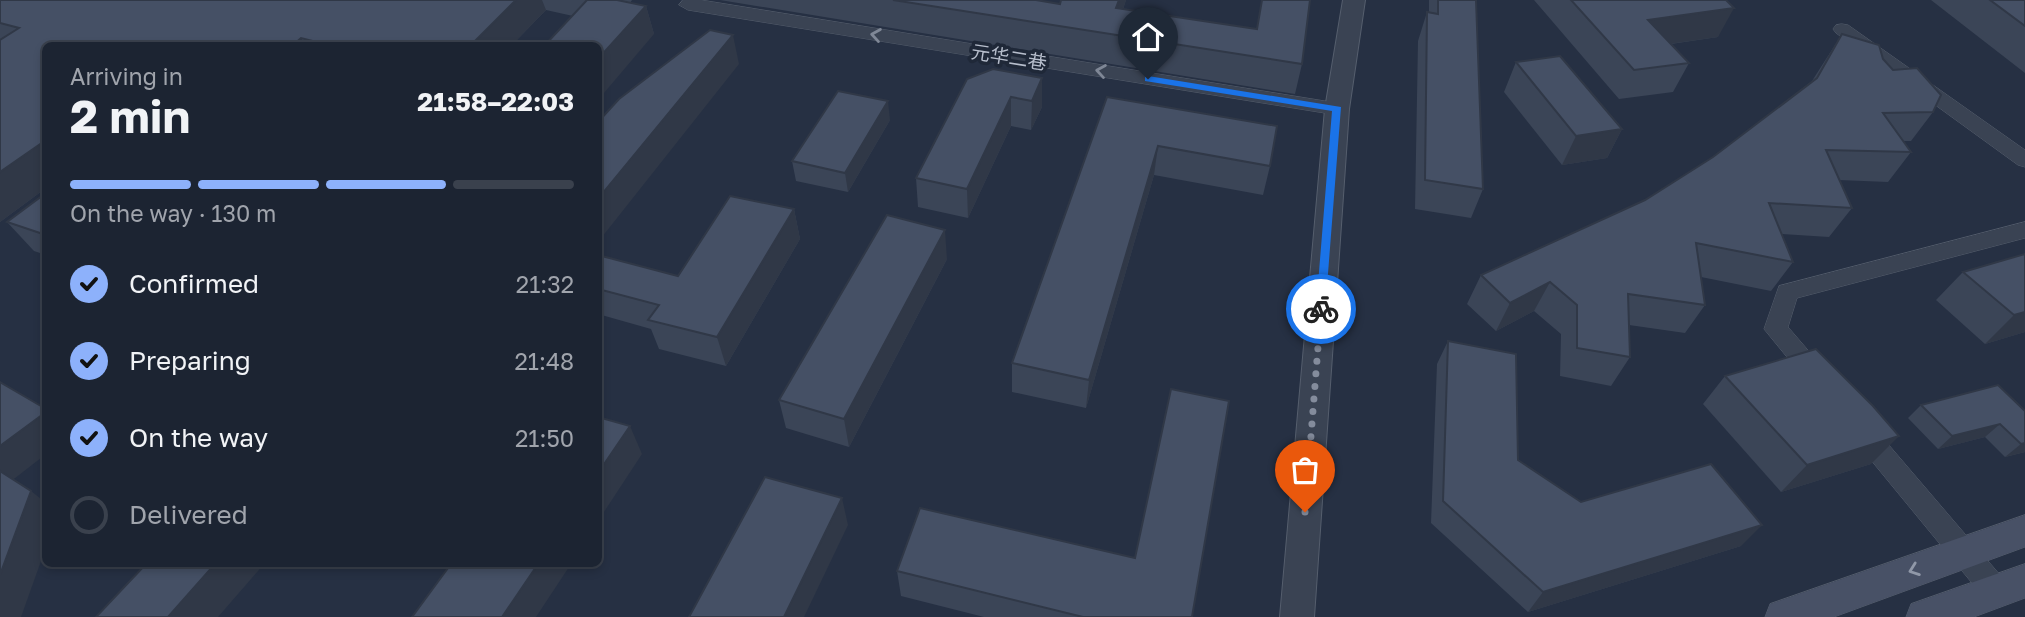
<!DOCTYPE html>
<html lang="en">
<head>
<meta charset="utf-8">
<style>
	:root { --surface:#1c2432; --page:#252c3a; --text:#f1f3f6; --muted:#a0a4ac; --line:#3a414d; --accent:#8db1fb }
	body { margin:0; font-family:"Golos Text","Noto Sans SC",sans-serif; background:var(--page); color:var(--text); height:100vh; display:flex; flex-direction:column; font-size:26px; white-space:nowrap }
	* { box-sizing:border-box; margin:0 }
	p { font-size:23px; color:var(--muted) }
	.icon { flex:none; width:38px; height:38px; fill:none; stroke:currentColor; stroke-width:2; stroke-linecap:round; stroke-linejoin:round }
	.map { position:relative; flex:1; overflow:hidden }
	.details { position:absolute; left:42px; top:42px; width:560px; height:525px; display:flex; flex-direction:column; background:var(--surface); border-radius:10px; box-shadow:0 4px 10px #0003,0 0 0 2px var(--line) }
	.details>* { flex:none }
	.pin { position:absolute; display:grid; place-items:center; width:60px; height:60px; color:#fff; margin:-72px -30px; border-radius:50% 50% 50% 0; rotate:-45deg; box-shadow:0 0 7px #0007 }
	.pin .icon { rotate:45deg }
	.courier { position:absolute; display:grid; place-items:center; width:70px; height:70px; margin:-35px; border:5px solid #1a73e8; border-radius:50%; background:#fff; color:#222; box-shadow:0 2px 9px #0007 }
	.headline em { font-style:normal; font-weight:700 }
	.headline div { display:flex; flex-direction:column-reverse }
	.headline { display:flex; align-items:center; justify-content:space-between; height:119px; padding:0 28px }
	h1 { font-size:46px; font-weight:700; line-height:52px }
	.bar { display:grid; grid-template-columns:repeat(4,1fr); gap:10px 7px; align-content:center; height:84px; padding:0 28px }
	.bar i { height:9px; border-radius:5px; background:var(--line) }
	.bar .active { background:var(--accent) }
	.bar p { grid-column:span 4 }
	ol { padding:0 28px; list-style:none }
	li { display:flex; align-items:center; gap:21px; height:77px }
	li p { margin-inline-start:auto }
	li .icon { padding:7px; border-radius:50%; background:var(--accent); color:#111; stroke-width:4 }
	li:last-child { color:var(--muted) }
	li i { width:38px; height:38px; border:4px solid var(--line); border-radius:50% }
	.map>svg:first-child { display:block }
</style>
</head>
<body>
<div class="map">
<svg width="2025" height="617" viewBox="0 0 2025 617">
	<rect width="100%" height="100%" fill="#263043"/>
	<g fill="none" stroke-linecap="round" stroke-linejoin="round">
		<defs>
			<g id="minor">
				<path d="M 683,0 L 701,0 L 1337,103 L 1344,105 L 1347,109 L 1344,113 L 1337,115 L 688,10 L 679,5 Z"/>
				<path d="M 1842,24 L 1848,25 L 2025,150 L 2025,167 L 2018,165 L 1836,33 L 1833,29 L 1836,25 Z"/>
				<path d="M 2025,222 L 2025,238 L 1797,298 L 1788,327 L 1825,370 L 1829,377 L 1825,384 L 1817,387 L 1809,384 L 1764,329 L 1779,286 Z"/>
				<path d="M 1861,420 L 1870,423 L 2006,582 L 2010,591 L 2006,600 L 1996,604 L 1986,600 L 1852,437 L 1849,430 L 1852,423 Z"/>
			</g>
			<path id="tertiary" d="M 1343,0 L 1365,0 L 1349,109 L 1314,617 L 1280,617 L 1325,109 Z"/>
			<g id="secondary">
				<path d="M 2025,515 L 2025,547 L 1834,617 L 1765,617 L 1770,604 Z"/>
				<path d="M 2025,564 L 2025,598 L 1974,617 L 1906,617 L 1911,604 Z"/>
			</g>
		</defs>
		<use href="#minor" stroke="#555e6d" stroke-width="1"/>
		<use href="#tertiary" stroke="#555e6d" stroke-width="2"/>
		<use href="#secondary" stroke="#555e6d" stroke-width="1"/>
		<use href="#minor" fill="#3a4353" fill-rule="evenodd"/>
		<use href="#tertiary" fill="#3a4353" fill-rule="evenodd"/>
		<use href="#secondary" fill="#485166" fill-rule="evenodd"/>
	</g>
	<g fill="#3b4557">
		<path d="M 0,0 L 632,0 L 630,3 L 646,6 L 654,34 L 546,10 L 511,46 L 46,46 L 46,188 L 0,222 Z"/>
		<path d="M 720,0 L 1036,0 L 1060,4 L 1061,0 L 1126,0 L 1123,9 L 1302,64 L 1295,94 Z"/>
		<path d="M 1429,0 L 1476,0 L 1483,189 L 1471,218 L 1415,209 L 1418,41 L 1427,12 L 1429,12 Z"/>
		<path d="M 1534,0 L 1726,0 L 1718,37 L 1671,44 L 1689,63 L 1673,92 L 1619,99 Z"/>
		<path d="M 1931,0 L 2025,0 L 2025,73 Z"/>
		<path d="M 1842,34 L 1883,59 L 1933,112 L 1911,141 L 1903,141 L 1911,152 L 1888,182 L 1839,180 L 1852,208 L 1829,237 L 1782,234 L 1793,262 L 1771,291 L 1701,277 L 1705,305 L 1685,333 L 1629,325 L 1630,357 L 1611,386 L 1560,376 L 1561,334 L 1534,311 L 1496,331 L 1467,304 L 1481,275 L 1645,200 L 1713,157 L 1812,81 Z"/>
		<path d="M 1516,62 L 1622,129 L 1607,158 L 1562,165 L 1504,92 Z"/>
		<path d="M 993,69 L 1042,107 L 1031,130 L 1011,126 L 968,218 L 918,207 L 916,178 Z"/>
		<path d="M 1107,97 L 1270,166 L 1263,195 L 1154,175 L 1086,408 L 1012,392 L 1012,363 Z"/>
		<path d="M 890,120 L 848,192 L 796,181 L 792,161 Z"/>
		<path d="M 46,193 L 46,255 L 34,251 L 7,222 Z"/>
		<path d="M 794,209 L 800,239 L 726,366 L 659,349 L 651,329 L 598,314 L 598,255 L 678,276 Z"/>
		<path d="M 2025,254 L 2025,332 L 1985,344 L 1936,300 L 1963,272 Z"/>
		<path d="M 947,259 L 849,447 L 786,428 L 779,400 Z"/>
		<path d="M 1448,341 L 1518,460 L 1581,502 L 1741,546 L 1528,612 L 1431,523 L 1437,364 Z"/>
		<path d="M 1725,376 L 1871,464 L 1781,492 L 1703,404 Z"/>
		<path d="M 1998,385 L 2025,452 L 2005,457 L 1985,437 L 1938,449 L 1908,418 L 1921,405 Z"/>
		<path d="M 1135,558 L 1192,617 L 984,617 L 901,596 L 897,571 Z"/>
	</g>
	<g fill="#303847">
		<path d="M 516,0 L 542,0 L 546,10 L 511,46 L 470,46 Z"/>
		<path d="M 1119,0 L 1126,0 L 1114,37 L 1116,8 Z"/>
		<path d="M 646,6 L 654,34 L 598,100 L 598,59 Z"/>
		<path d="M 1734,8 L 1718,37 L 1634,49 L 1648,20 Z"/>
		<path d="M 733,35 L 739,64 L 598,242 L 598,199 Z"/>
		<path d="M 301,38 L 306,46 L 292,46 Z"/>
		<path d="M 1042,78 L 1042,107 L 1031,130 L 1032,101 Z"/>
		<path d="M 1011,97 L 1011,126 L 968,218 L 967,189 Z"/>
		<path d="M 888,101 L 890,120 L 848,192 L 845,173 Z"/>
		<path d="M 1622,129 L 1607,158 L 1562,165 L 1576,136 Z"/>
		<path d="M 46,140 L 46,188 L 0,222 L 0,172 Z"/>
		<path d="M 1158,146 L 1154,175 L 1086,408 L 1089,380 Z"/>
		<path d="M 794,209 L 800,239 L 726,366 L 717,337 Z"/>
		<path d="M 945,230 L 947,259 L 849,447 L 844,419 Z"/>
		<path d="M 1550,282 L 1534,311 L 1496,331 L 1510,303 Z"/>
		<path d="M 2025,312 L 2025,332 L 1985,344 L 2014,315 Z"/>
		<path d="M 46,412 L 46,454 L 10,482 L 0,474 L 0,446 Z"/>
		<path d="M 2000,424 L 1985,437 L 1938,449 L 1952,436 Z"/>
		<path d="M 630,426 L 642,454 L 598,521 L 598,473 Z"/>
		<path d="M 1899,436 L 1871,464 L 1781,492 L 1807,465 Z"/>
		<path d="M 2025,443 L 2025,452 L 2005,457 L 2021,444 Z"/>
		<path d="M 31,491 L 46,503 L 46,547 L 21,617 L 0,617 L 0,575 Z"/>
		<path d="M 842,498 L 848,525 L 804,617 L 784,617 Z"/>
		<path d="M 1762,525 L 1741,546 L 1528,612 L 1543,592 Z"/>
		<path d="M 215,564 L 264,564 L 218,617 L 168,617 Z"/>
		<path d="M 538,564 L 571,564 L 536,617 L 502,617 Z"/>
	</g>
	<g fill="#455065" stroke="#303847" stroke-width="2">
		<path d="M 0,0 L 516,0 L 470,46 L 333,46 L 301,38 L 292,46 L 179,46 L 179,45 L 177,46 L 46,46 L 46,140 L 0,172 L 0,40 L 19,28 L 0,23 Z"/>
		<path d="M 587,0 L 617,0 L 646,6 L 598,59 L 598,46 L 544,46 Z"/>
		<path d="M 893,0 L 1036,0 L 1060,4 L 1061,0 L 1119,0 L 1116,8 L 1257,29 L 1262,0 L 1310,0 L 1302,64 Z"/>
		<path d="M 1438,0 L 1476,0 L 1483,189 L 1425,180 L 1427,12 L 1438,14 Z"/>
		<path d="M 1571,0 L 1726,0 L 1734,8 L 1648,20 L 1689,63 L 1634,70 Z"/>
		<path d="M 1990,0 L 2025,0 L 2025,26 Z"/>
		<path d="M 710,30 L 733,35 L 598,199 L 598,122 L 619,99 Z"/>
		<path d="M 1842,34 L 1879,45 L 1883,59 L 1893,70 L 1917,68 L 1941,95 L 1933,112 L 1883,113 L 1911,152 L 1826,150 L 1852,208 L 1769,203 L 1793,262 L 1696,243 L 1705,305 L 1628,294 L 1630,357 L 1577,348 L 1577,305 L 1550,282 L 1510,303 L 1481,275 L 1645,200 L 1713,157 L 1817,78 Z"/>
		<path d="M 1560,56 L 1622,129 L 1576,136 L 1516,62 Z"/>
		<path d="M 993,69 L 1042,78 L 1032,101 L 1011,97 L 967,189 L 916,178 L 967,79 Z"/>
		<path d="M 838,91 L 888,101 L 845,173 L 792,161 Z"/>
		<path d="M 1107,97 L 1277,126 L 1270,166 L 1158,146 L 1089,380 L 1012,363 Z"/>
		<path d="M 46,193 L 46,235 L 7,222 Z"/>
		<path d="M 730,196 L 794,209 L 717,337 L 648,320 L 659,305 L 598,289 L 598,255 L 678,276 Z"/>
		<path d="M 887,215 L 945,230 L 844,419 L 779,400 Z"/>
		<path d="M 2025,254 L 2025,312 L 2014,315 L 1963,272 Z"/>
		<path d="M 1448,341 L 1516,354 L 1518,460 L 1581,502 L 1711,464 L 1762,525 L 1543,592 L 1443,501 Z"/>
		<path d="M 1816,349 L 1873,406 L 1899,436 L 1807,465 L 1725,376 Z"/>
		<path d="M 0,382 L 46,409 L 46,412 L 0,446 Z"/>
		<path d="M 1998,385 L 2025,411 L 2025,443 L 2021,444 L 2000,424 L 1952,436 L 1921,405 Z"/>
		<path d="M 1171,389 L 1229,401 L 1192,617 L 1083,617 L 897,571 L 920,508 L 1135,558 Z"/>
		<path d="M 598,417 L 630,426 L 598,473 Z"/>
		<path d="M 0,471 L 31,491 L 0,575 Z"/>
		<path d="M 765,477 L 842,498 L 784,617 L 689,617 Z"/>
		<path d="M 146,564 L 215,564 L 168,617 L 96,617 Z"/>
		<path d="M 451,564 L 538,564 L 502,617 L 412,617 Z"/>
	</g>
	<defs><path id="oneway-chevron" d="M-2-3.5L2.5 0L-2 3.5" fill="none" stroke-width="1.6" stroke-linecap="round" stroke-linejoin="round" transform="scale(1.75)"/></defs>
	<g stroke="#7f8796">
		<use href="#oneway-chevron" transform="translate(876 35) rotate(-171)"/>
		<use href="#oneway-chevron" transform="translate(1101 71) rotate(-171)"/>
	</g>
	<use stroke="#9098a8" href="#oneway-chevron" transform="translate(1914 570) rotate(160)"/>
	<path fill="#1a73e8" d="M 1148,76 L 1341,107 L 1325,312 L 1321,314 L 1316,309 L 1332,111 L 1145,81 L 1145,77 Z"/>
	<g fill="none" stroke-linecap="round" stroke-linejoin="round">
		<path stroke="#848c9c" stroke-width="7" stroke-dasharray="0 12.6" d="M 1305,512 L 1321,309"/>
	</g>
	<g text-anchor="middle" stroke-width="7" stroke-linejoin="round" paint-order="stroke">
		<g font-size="19" fill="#b7becc" stroke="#1f2838">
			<text transform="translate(1009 57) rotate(9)" y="7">元华二巷</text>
		</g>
	</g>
</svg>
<div class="pin" style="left:1305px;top:512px;background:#ea580c"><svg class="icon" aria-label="bag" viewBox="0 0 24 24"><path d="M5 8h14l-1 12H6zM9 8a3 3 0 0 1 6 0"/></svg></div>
<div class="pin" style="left:1148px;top:79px;background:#1f2937"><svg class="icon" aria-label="home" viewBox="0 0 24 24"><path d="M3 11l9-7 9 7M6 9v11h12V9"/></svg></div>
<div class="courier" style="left:1321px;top:309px"><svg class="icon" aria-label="bike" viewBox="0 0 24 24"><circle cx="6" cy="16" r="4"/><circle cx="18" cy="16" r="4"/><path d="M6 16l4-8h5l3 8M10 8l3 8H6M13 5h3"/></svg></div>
<section class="details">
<div class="headline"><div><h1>2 min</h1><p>Arriving in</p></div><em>21:58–22:03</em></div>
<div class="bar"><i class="active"></i><i class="active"></i><i class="active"></i><i></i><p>On the way · 130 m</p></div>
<ol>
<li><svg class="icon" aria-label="check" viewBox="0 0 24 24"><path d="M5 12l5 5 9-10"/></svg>Confirmed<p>21:32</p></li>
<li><svg class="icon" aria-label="check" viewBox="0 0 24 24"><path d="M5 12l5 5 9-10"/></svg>Preparing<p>21:48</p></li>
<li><svg class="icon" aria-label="check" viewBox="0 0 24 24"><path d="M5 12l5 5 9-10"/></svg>On the way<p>21:50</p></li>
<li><i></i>Delivered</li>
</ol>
</section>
</div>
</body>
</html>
